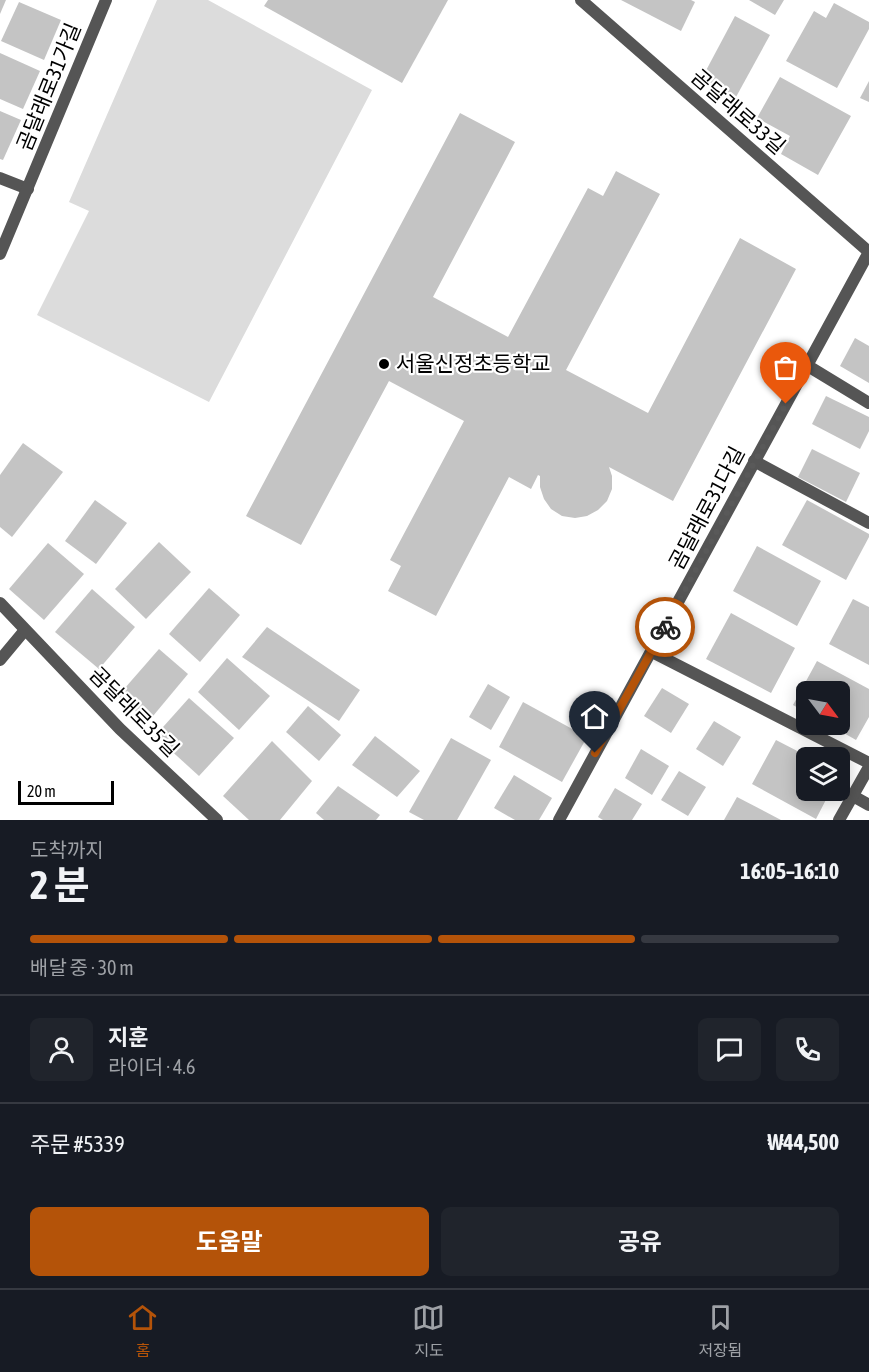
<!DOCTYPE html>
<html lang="ko">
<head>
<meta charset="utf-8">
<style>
	:root { --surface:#171b24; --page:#20242c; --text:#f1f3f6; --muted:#9ea1a6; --line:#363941; --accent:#b45309 }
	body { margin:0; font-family:"Asap Condensed","Noto Sans KR",sans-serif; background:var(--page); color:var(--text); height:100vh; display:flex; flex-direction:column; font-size:22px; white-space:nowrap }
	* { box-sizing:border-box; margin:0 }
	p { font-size:20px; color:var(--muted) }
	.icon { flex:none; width:33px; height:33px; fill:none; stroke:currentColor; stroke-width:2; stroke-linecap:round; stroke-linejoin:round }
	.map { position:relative; height:820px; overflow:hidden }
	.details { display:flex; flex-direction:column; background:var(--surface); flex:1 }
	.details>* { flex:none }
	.needle { width:39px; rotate:122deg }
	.buttons { position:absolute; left:796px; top:681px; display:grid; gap:12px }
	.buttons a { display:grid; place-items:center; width:54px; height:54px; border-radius:9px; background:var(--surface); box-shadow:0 3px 15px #0003; font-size:30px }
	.scale { position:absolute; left:18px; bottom:15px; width:96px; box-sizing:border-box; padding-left:6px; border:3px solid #000; border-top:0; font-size:16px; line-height:21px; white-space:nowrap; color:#000; -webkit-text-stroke:4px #fff; paint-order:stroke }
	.pin { position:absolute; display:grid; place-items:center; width:51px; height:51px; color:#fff; margin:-62px -26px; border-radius:50% 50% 50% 0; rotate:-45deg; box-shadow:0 0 6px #0007 }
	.pin .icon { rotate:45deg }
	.courier { position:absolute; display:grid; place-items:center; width:60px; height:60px; margin:-30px; border:4px solid #b45309; border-radius:50%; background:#fff; color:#222; box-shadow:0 2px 8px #0007 }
	.summary em { font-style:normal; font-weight:700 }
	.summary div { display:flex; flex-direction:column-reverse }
	.summary { display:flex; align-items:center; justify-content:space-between; height:102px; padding:0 30px }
	h1 { font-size:39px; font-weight:700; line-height:45px }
	.bar { display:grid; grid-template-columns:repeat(4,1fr); gap:9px 6px; align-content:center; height:72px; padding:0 30px }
	.bar i { height:8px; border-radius:4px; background:var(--line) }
	.bar .current { background:var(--accent) }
	.bar p { grid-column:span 4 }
	.line { display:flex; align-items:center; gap:15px; padding:0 30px; border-top:2px solid var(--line) }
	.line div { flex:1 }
	.round { display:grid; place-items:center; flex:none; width:63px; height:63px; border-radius:9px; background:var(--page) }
	.button { display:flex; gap:12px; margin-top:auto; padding:12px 30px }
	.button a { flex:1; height:69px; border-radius:9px; background:var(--accent); color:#fff; font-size:24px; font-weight:700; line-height:69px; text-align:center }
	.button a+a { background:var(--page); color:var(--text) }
	.tabs { display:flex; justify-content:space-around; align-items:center; height:84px; border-top:2px solid var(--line); background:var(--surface); font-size:16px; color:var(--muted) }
	.tabs a { display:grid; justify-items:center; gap:3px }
	.tabs .current { color:var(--accent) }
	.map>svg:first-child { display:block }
</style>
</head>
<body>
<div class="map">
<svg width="869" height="820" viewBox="0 0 869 820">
	<rect width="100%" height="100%" fill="#fff"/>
	<path fill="#dcdcdc" d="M 157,0 L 208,0 L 372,90 L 209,402 L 37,315 L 89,211 L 69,202 Z"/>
	<g fill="#c4c4c4">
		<path d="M 0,0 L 6,0 L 0,14 Z"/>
		<path d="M 268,0 L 448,0 L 402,83 L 264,6 Z"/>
		<path d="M 621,0 L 691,0 L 695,2 L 681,31 Z"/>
		<path d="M 749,0 L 784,0 L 775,15 Z"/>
		<path d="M 19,2 L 61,20 L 44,60 L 1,41 Z"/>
		<path d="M 834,3 L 869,22 L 869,29 L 837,88 L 786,61 L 814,11 L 826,18 Z"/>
		<path d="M 735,16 L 770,35 L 736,97 L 702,78 Z"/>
		<path d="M 0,53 L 40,71 L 23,109 L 0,99 Z"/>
		<path d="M 780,77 L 851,116 L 818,175 L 781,154 L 790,136 L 757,118 Z"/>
		<path d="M 869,81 L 869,102 L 860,98 Z"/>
		<path d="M 0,111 L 21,120 L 3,160 L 0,159 Z"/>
		<path d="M 460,113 L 515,142 L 433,297 L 508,337 L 588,188 L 603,196 L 616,171 L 660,194 L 566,370 L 648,413 L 740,238 L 796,269 L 673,501 L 609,467 L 612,476 L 612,489 L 607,501 L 598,510 L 587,516 L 575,518 L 562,516 L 551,509 L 544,499 L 540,487 L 540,476 L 538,475 L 531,489 L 509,477 L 436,616 L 388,591 L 401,566 L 390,560 L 464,421 L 389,381 L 301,545 L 246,516 Z"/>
		<path d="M 855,338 L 869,346 L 869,383 L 840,366 Z"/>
		<path d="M 826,396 L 869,417 L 869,431 L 860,449 L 812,424 Z"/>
		<path d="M 23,443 L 63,472 L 12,537 L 0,527 L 0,475 Z"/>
		<path d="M 812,449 L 860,473 L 846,502 L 798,477 Z"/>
		<path d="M 95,500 L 127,523 L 96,564 L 65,541 Z"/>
		<path d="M 807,500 L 869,534 L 869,537 L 846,580 L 782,545 Z"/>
		<path d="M 159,542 L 191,572 L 146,619 L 115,589 Z"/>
		<path d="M 48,543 L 84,574 L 44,620 L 9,589 Z"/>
		<path d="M 757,546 L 821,581 L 797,626 L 733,591 Z"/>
		<path d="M 209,588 L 240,615 L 200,662 L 169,634 Z"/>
		<path d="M 92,589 L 135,627 L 99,669 L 55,632 Z"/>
		<path d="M 853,599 L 869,607 L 869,665 L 829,644 Z"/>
		<path d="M 731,613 L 795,648 L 771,693 L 706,659 Z"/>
		<path d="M 267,627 L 360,690 L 339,721 L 242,657 Z"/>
		<path d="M 159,649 L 188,674 L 148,722 L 118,696 Z"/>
		<path d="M 227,658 L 270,696 L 239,730 L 198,692 Z"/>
		<path d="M 817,661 L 869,689 L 869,717 L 856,740 L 828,724 L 840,724 L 840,692 L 807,692 L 807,713 L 793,705 Z"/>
		<path d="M 488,684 L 510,697 L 491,730 L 469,717 Z"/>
		<path d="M 662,688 L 689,704 L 671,733 L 644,716 Z"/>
		<path d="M 189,698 L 234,738 L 199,776 L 155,736 Z"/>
		<path d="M 523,702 L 587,737 L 562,782 L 499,747 Z"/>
		<path d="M 308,706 L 341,735 L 319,761 L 286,732 Z"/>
		<path d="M 714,721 L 741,737 L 723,766 L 696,749 Z"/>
		<path d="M 375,736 L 420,771 L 397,797 L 352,765 Z"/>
		<path d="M 451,738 L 491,760 L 457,820 L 424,820 L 409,812 Z"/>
		<path d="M 776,740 L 807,756 L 807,790 L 831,790 L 816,819 L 752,784 Z"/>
		<path d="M 272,741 L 312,781 L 280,820 L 249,820 L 223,796 Z"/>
		<path d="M 641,749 L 669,766 L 652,795 L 625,778 Z"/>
		<path d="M 679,771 L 706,787 L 688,816 L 661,800 Z"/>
		<path d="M 514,775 L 552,798 L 539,820 L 515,820 L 494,808 Z"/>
		<path d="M 338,786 L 380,815 L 376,820 L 324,820 L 316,813 Z"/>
		<path d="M 615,788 L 642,804 L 632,820 L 603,820 L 598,817 Z"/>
		<path d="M 737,797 L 781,820 L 724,820 Z"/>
	</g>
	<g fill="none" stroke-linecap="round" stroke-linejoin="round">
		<g stroke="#555" stroke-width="12">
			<path d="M 0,178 L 28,189"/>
			<path d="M 808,366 L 869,403"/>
			<path d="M 754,461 L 869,523"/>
			<path d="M 652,652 L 869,763"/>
			<path d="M 0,660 L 25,630"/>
			<path d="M 853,796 L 869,805"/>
		</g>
		<g stroke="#555" stroke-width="12">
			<path d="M 581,0 L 869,252"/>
			<path d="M 0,254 L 106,0"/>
			<path d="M 0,603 L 120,729 L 217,820"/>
			<path d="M 559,820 L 869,252"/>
			<path d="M 839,820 L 869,767"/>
		</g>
	</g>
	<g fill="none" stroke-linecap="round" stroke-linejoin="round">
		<path stroke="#595959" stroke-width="6" stroke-dasharray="0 10.8" d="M 665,627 L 786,404"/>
		<path stroke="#b45309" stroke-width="8" d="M 595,753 L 665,627"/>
	</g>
	<circle fill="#000" stroke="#fff" stroke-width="2" cx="384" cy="364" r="6"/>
	<g text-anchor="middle" stroke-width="4.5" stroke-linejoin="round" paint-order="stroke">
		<g font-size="21" fill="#000" stroke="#fff">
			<text transform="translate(49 87) rotate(-68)" y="7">곰달래로31가길</text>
			<text transform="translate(738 112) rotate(41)" y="7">곰달래로33길</text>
			<text transform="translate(707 508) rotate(-62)" y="7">곰달래로31다길</text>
			<text transform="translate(134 712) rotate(45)" y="7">곰달래로35길</text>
		</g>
		<g font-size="21" fill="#000" stroke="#fff" text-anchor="start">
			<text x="396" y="371">서울신정초등학교</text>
		</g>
	</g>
</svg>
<div class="buttons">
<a><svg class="needle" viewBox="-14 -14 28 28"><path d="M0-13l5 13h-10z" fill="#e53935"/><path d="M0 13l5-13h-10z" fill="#9ea1a6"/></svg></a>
<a><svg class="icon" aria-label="layers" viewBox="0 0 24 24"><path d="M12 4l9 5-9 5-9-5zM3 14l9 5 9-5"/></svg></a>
</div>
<div class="scale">20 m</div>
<div class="pin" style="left:786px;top:404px;background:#ea580c"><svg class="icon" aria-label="bag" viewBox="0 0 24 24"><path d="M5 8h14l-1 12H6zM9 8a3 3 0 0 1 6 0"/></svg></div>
<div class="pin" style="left:595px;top:753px;background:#1f2937"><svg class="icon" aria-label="home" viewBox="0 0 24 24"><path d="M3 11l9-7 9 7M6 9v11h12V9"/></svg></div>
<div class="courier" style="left:665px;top:627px"><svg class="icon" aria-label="bike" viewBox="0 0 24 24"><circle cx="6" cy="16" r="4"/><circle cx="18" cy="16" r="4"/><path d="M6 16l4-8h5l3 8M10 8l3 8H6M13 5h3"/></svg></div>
</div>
<section class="details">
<div class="summary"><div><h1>2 분</h1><p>도착까지</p></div><em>16:05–16:10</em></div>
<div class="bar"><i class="current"></i><i class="current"></i><i class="current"></i><i></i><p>배달 중 · 30 m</p></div>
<div class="line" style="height:108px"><a class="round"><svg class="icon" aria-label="person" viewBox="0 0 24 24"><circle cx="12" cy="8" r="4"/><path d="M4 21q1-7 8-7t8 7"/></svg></a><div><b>지훈</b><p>라이더 · 4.6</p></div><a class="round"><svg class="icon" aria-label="chat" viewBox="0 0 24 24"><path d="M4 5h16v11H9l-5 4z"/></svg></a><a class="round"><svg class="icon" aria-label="phone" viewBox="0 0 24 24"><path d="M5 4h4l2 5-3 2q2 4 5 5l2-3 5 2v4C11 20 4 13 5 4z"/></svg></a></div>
<div class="line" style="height:78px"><div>주문 #5339</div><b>₩44,500</b></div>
<div class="button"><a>도움말</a><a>공유</a></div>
</section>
<nav class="tabs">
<a class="current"><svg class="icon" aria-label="home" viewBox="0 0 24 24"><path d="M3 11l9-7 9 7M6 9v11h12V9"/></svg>홈</a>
<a><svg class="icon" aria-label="map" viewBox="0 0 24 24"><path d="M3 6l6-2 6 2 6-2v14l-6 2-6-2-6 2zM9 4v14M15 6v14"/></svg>지도</a>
<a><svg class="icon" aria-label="saved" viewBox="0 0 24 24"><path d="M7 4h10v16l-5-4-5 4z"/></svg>저장됨</a>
</nav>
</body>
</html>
